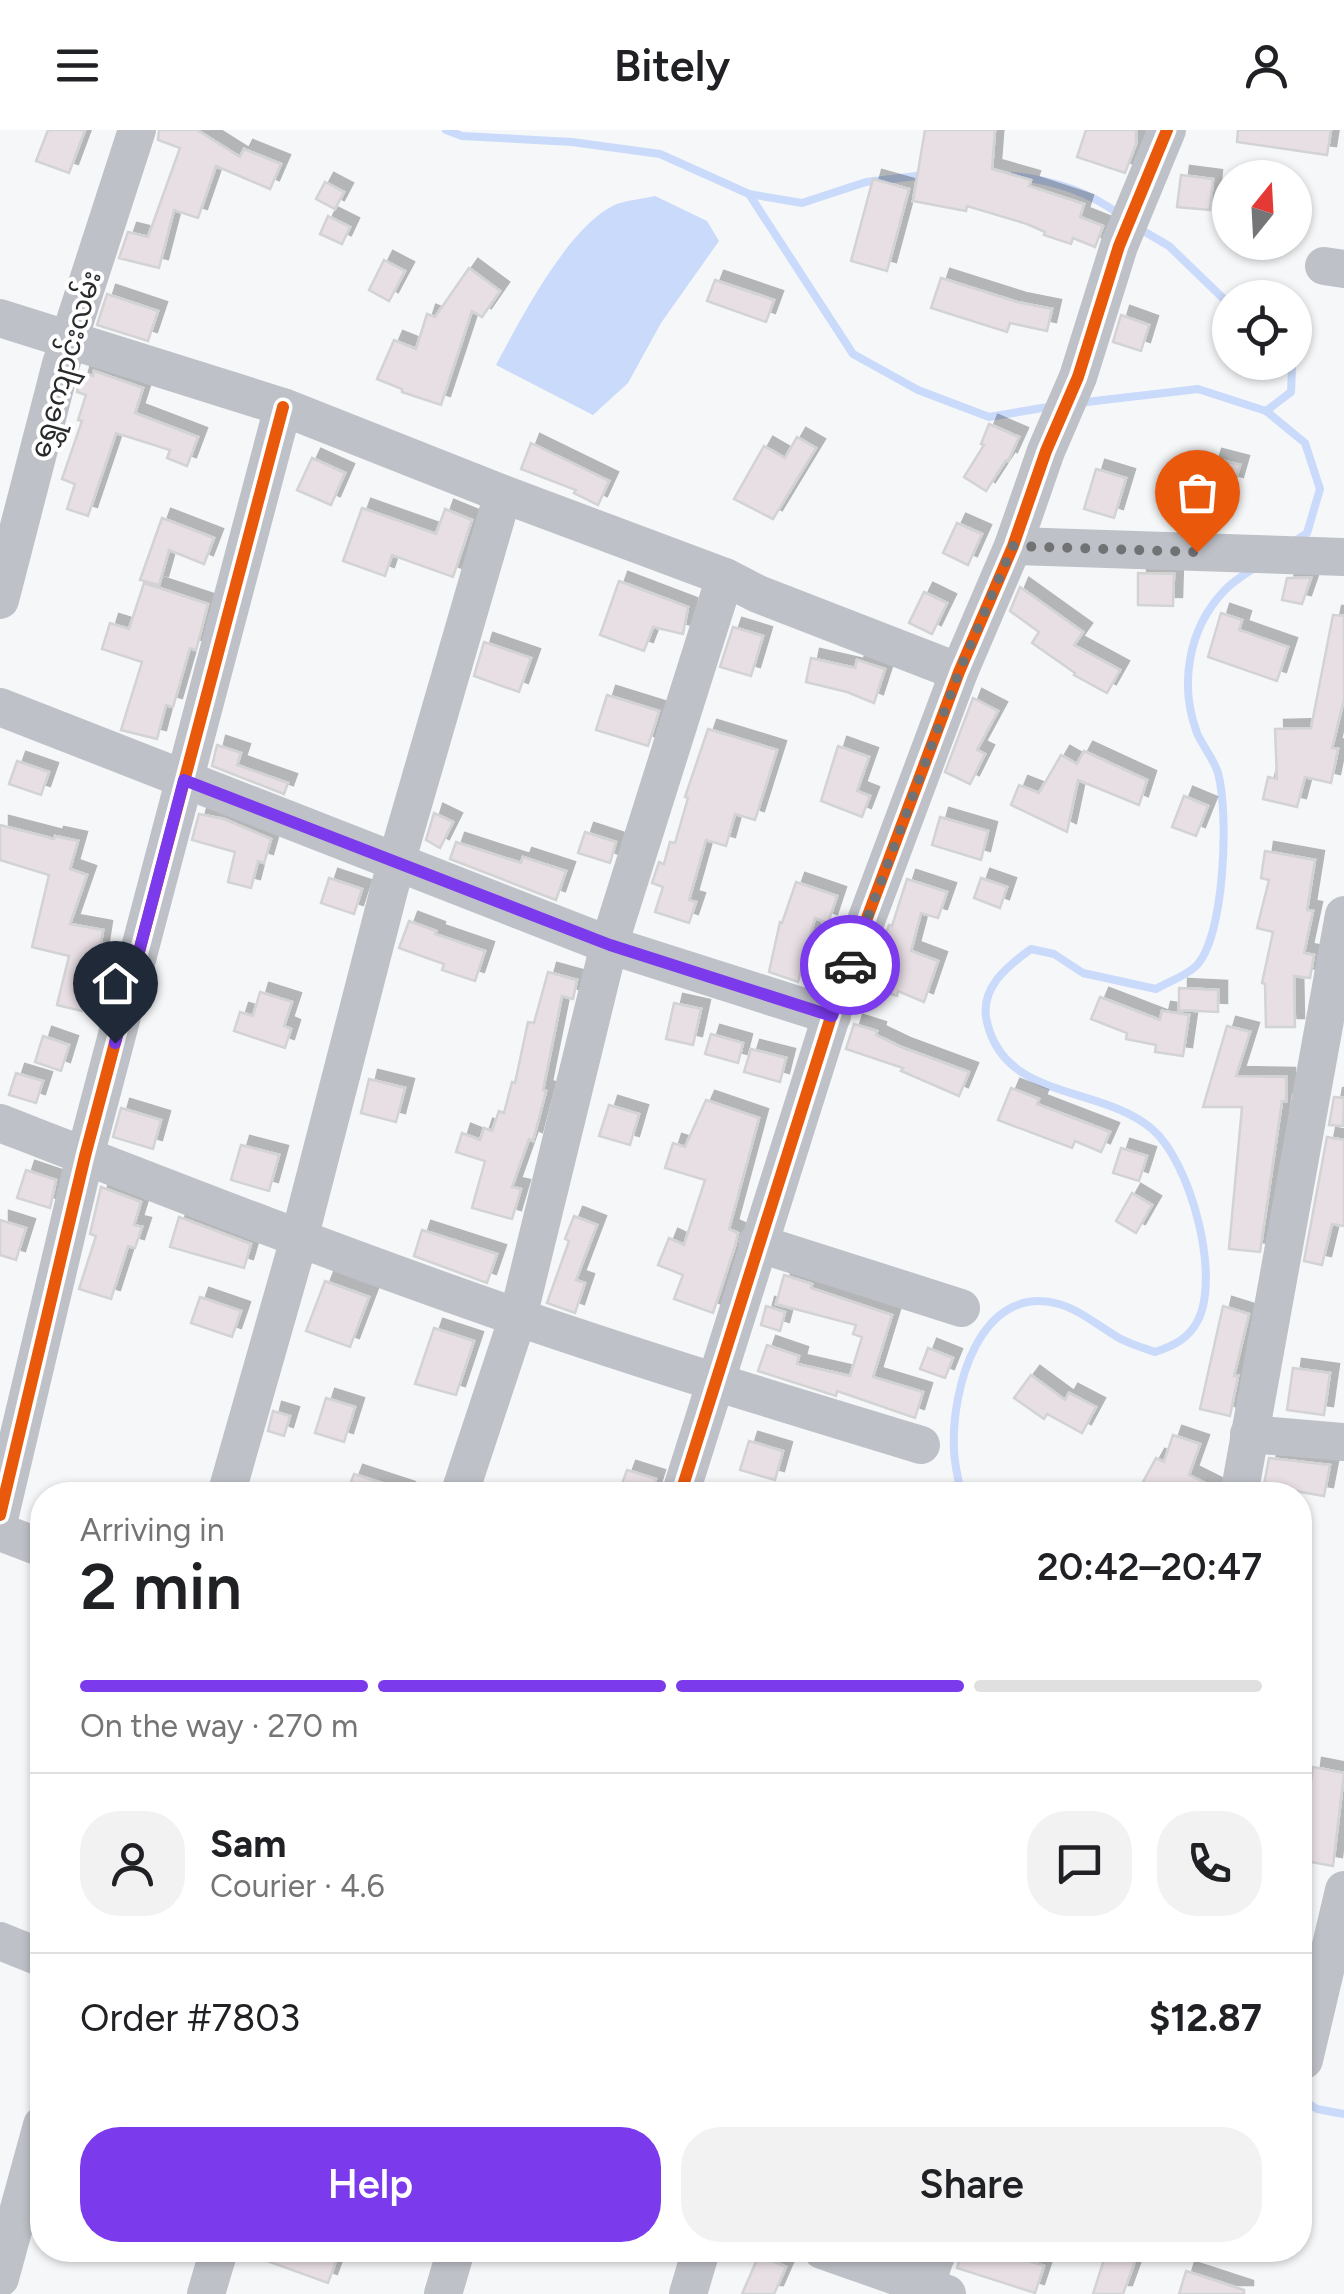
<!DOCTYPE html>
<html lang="en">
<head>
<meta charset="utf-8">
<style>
	:root { --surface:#fff; --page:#f2f2f2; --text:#202124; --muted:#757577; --line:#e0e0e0; --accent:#7c3aed }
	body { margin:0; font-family:Figtree,"Noto Sans Myanmar",sans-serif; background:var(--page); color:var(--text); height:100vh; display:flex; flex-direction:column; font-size:38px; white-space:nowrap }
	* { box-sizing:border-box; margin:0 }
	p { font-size:32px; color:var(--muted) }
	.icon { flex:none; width:55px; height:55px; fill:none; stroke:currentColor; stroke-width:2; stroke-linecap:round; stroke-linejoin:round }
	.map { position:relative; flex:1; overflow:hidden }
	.sheet { position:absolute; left:30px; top:1352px; width:1282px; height:780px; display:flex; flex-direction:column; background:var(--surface); border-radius:40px; box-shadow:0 2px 8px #0004 }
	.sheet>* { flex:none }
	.needle { width:65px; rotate:18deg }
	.controls { position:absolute; left:1212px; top:30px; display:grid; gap:20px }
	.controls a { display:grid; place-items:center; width:100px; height:100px; border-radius:50%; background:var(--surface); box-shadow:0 2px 8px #0004; font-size:50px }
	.pin { position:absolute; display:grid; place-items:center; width:85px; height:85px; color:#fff; margin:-102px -42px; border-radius:50% 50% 50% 0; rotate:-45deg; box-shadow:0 0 10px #0007 }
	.pin .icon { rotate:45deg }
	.courier { position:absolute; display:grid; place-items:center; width:100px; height:100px; margin:-50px; border:8px solid #7c3aed; border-radius:50%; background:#fff; color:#222; box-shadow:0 2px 12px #0007 }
	.overview em { font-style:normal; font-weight:600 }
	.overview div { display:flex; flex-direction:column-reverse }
	.overview { display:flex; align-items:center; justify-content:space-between; height:170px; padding:0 50px }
	h1 { font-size:65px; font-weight:600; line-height:75px }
	.bar { display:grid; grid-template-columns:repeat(4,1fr); gap:15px 10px; align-content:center; height:120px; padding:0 50px }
	.bar i { height:12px; border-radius:8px; background:var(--line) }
	.bar .active { background:var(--accent) }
	.bar p { grid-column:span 4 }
	.line { display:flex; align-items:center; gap:25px; padding:0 50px; border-top:2px solid var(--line) }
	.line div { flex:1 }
	.round { display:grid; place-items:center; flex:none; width:105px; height:105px; border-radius:40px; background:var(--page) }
	.action { display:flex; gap:20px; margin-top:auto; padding:20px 50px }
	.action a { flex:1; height:115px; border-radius:40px; background:var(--accent); color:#fff; font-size:40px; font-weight:600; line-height:115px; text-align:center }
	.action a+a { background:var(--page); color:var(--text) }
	header { display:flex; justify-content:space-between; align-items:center; height:130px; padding:0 50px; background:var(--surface); font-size:45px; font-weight:600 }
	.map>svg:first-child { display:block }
</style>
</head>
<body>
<header><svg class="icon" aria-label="menu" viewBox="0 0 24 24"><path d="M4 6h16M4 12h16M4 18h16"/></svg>Bitely<svg class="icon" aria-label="person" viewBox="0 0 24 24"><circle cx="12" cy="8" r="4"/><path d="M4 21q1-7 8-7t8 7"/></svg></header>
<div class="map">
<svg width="1344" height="2164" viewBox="0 0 1344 2164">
	<defs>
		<filter id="shadow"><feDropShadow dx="9" dy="-9" stdDeviation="0" flood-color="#0004"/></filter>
	</defs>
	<rect width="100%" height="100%" fill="#f5f7f9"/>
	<path fill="#cadafa" d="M 655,66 L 707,91 L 719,111 L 661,193 L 628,253 L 593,285 L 496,235 C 520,190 570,93 617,74 C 628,70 643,69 655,66 Z"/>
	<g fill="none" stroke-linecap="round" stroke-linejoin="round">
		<g stroke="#cadafa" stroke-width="8">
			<path d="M 446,0 L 462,6 L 572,12 L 660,24 L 749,64 L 853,224 L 918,260 L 989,287 L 1054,276"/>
			<path d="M 1013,46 C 1053,50 1088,61 1120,85"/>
			<path d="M 749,64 L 802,73 L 866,52 L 925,45"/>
			<path d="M 1140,99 L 1169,116 L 1230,175"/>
			<path d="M 1078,273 L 1198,259 L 1266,281 L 1305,313 L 1320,359 L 1307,403 L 1295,411"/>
			<path d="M 1266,281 L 1291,262 L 1292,238 L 1287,232"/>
			<path d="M 961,1365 C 959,1350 954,1334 954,1319 C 951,1261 979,1152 1059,1174 C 1080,1180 1100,1197 1119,1208 C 1130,1214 1143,1218 1155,1222 C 1173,1216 1188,1209 1197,1192 C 1222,1147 1190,1031 1152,999 C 1101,955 1005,971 987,892 C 979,859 1006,837 1031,819 L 1054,824 L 1083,843 L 1156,859 C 1168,852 1186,846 1196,836 C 1225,807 1229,683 1218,643 C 1214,629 1203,617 1197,603 C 1179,555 1188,499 1224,461 C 1232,452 1244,445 1254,438"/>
			<path d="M 1300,1968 L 1317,1979 L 1344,1984"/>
		</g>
	</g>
	<g fill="#e8dfe4" stroke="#d3d3d4" stroke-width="2.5" filter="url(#shadow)">
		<path d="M 48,0 L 85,0 L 69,43 L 36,31 Z"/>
		<path d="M 159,0 L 197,0 L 240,27 L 244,19 L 281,34 L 270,59 L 216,36 L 198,88 L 174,80 L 159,138 L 119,128 L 128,102 L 148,107 L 180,18 L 158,10 Z"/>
		<path d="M 925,0 L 995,0 L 992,39 L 1031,50 L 1029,56 L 1084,74 L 1080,87 L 1103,96 L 1095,117 L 1073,108 L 1071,114 L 1044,105 L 1045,102 L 1027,94 L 967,76 L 966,81 L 913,71 Z"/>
		<path d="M 1086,0 L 1136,0 L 1136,14 L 1125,43 L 1077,27 Z"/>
		<path d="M 1238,0 L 1331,0 L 1327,25 L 1237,12 Z"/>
		<path d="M 1181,45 L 1213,49 L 1210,80 L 1177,77 Z"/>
		<path d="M 873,49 L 909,59 L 887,141 L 851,131 Z"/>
		<path d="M 325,52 L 344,62 L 335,79 L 316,69 Z"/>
		<path d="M 328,86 L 350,97 L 342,114 L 320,104 Z"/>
		<path d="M 384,130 L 405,141 L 389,171 L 369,160 Z"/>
		<path d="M 469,138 L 500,161 L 482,187 L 472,181 L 441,275 L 402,262 L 402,259 L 377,249 L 394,210 L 416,219 L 427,184 L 435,187 Z"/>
		<path d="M 941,148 L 1017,172 L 1052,179 L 1047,201 L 1010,193 L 1007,202 L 931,178 Z"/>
		<path d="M 715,150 L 774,170 L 766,192 L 707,171 Z"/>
		<path d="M 107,164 L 158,181 L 148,211 L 97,195 Z"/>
		<path d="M 1121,185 L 1149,195 L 1141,221 L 1113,212 Z"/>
		<path d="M 94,241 L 143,258 L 135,283 L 198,307 L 187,336 L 167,328 L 170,320 L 116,303 L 88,386 L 67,379 L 75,354 L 62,349 L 82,291 L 78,290 L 86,265 L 77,262 L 82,243 L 93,246 Z"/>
		<path d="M 989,294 L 1019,307 L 1008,331 L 1006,330 L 986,361 L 964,347 L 984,315 L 981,314 Z"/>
		<path d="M 797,307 L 816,318 L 773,389 L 734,369 L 764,316 L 785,328 Z"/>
		<path d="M 531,313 L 609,351 L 598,375 L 574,363 L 576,360 L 521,339 Z"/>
		<path d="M 312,328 L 345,343 L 331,375 L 297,360 Z"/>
		<path d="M 1213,328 L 1240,335 L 1234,356 L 1207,348 Z"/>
		<path d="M 1096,339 L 1126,348 L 1114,388 L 1084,379 Z"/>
		<path d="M 362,378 L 436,404 L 445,379 L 472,390 L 453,447 L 392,425 L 385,446 L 343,431 Z"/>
		<path d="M 162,388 L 214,408 L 204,434 L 169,420 L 159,455 L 140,450 Z"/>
		<path d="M 957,393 L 982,404 L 968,435 L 943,423 Z"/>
		<path d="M 1138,443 L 1174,444 L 1173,476 L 1138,475 Z"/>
		<path d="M 1287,448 L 1311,448 L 1302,474 L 1282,470 Z"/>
		<path d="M 619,451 L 688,477 L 683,504 L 653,497 L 644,521 L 600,505 Z"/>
		<path d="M 144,453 L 208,474 L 196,520 L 190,518 L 173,577 L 166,575 L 157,609 L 121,600 L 142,532 L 102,519 L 110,493 L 129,499 Z"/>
		<path d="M 1020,457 L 1083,502 L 1074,515 L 1120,540 L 1107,563 L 1074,545 L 1075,543 L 1032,513 L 1039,502 L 1010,481 Z"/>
		<path d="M 924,462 L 947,473 L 932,504 L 909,493 Z"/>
		<path d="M 1221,483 L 1242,490 L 1239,500 L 1288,517 L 1277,551 L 1208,527 Z"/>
		<path d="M 1333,485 L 1344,486 L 1344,569 L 1332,618 L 1338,619 L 1331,653 L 1305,647 L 1297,677 L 1263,669 L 1268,647 L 1277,649 L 1275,599 L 1311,598 Z"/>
		<path d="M 733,497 L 763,506 L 751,546 L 720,537 Z"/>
		<path d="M 484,512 L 531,528 L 519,562 L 474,546 Z"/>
		<path d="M 811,528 L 855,538 L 857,530 L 885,539 L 874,573 L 847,562 L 806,552 Z"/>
		<path d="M 607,565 L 659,581 L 648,616 L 596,600 Z"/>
		<path d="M 973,568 L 998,581 L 977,620 L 985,624 L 970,654 L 945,642 Z"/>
		<path d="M 708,599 L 777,620 L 755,690 L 735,684 L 726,716 L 706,710 L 689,770 L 696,772 L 689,793 L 655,782 L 663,757 L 652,753 L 659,732 L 664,734 L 670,712 L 675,713 L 688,668 L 685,667 Z"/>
		<path d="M 217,615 L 241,623 L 237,635 L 288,653 L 284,664 L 212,636 Z"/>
		<path d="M 838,616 L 869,627 L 857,661 L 870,666 L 862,687 L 821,671 Z"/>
		<path d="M 1084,621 L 1147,650 L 1139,675 L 1078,650 L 1067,702 L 1011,675 L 1019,655 L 1039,663 L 1061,625 L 1077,634 Z"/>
		<path d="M 17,631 L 49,642 L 41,665 L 9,654 Z"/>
		<path d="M 1184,666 L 1208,676 L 1196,706 L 1172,697 Z"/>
		<path d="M 434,683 L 453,692 L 440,718 L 426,710 Z"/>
		<path d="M 199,684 L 224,689 L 271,709 L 264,733 L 258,731 L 251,758 L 228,752 L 235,722 L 192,710 Z"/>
		<path d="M 940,687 L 988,701 L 981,730 L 932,715 Z"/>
		<path d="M 0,695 L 54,709 L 55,706 L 78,711 L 70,739 L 87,745 L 70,794 L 103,800 L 99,826 L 95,826 L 82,881 L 57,875 L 69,826 L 32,817 L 49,745 L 0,730 Z"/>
		<path d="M 585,702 L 616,712 L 610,733 L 578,723 Z"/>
		<path d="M 456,712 L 521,733 L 523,727 L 566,741 L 556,770 L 450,729 Z"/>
		<path d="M 1265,721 L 1315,730 L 1307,780 L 1313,781 L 1304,823 L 1314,825 L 1310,848 L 1294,846 L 1295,897 L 1266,897 L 1265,854 L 1262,853 L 1273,802 L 1257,798 L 1269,750 L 1261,748 Z"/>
		<path d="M 329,748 L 362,759 L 354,784 L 321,773 Z"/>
		<path d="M 981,748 L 1007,757 L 1000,778 L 974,768 Z"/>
		<path d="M 907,749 L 947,762 L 938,788 L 921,783 L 911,821 L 938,831 L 924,872 L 898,861 L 897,866 L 866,856 L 889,795 L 892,796 Z"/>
		<path d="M 796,752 L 837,766 L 828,793 L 815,788 L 798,852 L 769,842 L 780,792 L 782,793 Z"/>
		<path d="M 409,791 L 436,801 L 435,804 L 485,821 L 475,851 L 442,840 L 444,834 L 399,818 Z"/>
		<path d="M 548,842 L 577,850 L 573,869 L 562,866 L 543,960 L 546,961 L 533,1011 L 529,1009 L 512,1057 L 521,1059 L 512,1089 L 472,1078 L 485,1031 L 456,1022 L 462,1003 L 480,1010 L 484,998 L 492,1001 L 499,981 L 504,983 L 512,952 L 515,953 L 528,892 L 534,893 Z"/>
		<path d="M 1179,858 L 1218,860 L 1218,882 L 1179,880 Z"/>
		<path d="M 260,862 L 292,872 L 284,896 L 291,899 L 285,918 L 234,901 L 240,882 L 253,886 Z"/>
		<path d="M 1100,867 L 1160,890 L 1162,881 L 1189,885 L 1183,926 L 1155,922 L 1156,915 L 1126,909 L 1127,903 L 1091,889 Z"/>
		<path d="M 674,873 L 701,879 L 693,915 L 666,909 Z"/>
		<path d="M 854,894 L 877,901 L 876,905 L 901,917 L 969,942 L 959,966 L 901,941 L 903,938 L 846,919 Z"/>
		<path d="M 1227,896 L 1250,902 L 1236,946 L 1286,947 L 1286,971 L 1282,971 L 1260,1122 L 1229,1119 L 1242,977 L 1203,977 Z"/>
		<path d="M 711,904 L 743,913 L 738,933 L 705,924 Z"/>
		<path d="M 43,906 L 69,915 L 61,941 L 35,932 Z"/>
		<path d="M 751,919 L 786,928 L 780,952 L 744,942 Z"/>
		<path d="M 16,943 L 43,951 L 36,973 L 9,965 Z"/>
		<path d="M 369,949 L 405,958 L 396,992 L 361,983 Z"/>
		<path d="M 1011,958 L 1039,969 L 1037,974 L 1110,1002 L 1101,1022 L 1075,1011 L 1072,1018 L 998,990 Z"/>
		<path d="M 1334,967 L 1344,968 L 1343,996 L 1329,995 Z"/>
		<path d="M 706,970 L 759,988 L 729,1099 L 738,1103 L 735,1116 L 713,1183 L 674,1169 L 683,1145 L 658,1135 L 669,1108 L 684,1115 L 705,1050 L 665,1038 L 673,1013 L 685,1017 Z"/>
		<path d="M 609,975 L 639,984 L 630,1015 L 599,1006 Z"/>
		<path d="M 121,978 L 161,990 L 153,1019 L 113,1007 Z"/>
		<path d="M 1327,1007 L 1344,1010 L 1344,1096 L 1332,1094 L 1322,1135 L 1304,1131 Z"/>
		<path d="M 241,1015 L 279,1025 L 269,1061 L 231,1050 Z"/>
		<path d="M 1121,1018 L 1147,1026 L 1139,1051 L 1113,1043 Z"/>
		<path d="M 26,1040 L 56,1050 L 50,1078 L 17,1068 Z"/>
		<path d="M 101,1057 L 141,1072 L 134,1095 L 142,1097 L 135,1118 L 128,1116 L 111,1169 L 79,1159 L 96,1106 L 90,1104 Z"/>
		<path d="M 1132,1063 L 1152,1075 L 1136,1103 L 1116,1091 Z"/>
		<path d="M 574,1086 L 597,1095 L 576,1150 L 585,1153 L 575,1183 L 547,1173 L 569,1111 L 565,1109 Z"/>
		<path d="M 179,1087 L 251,1114 L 244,1138 L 170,1117 Z"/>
		<path d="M 0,1090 L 26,1098 L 16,1130 L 0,1125 Z"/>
		<path d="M 422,1100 L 497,1124 L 487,1153 L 414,1126 Z"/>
		<path d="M 784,1145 L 812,1154 L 811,1158 L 892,1185 L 873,1247 L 923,1262 L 915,1288 L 837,1261 L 836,1266 L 758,1241 L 767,1215 L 799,1226 L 797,1234 L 850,1246 L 862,1207 L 853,1204 L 856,1195 L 776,1174 Z"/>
		<path d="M 325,1151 L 369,1167 L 350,1217 L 306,1201 Z"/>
		<path d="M 200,1167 L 241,1181 L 232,1207 L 191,1193 Z"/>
		<path d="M 766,1176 L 785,1182 L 780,1201 L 761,1195 Z"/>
		<path d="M 1223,1176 L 1249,1184 L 1234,1246 L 1238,1246 L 1230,1286 L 1200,1279 Z"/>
		<path d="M 434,1198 L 474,1211 L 456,1265 L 415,1254 Z"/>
		<path d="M 928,1218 L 953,1228 L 945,1248 L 920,1239 Z"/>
		<path d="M 1293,1238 L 1330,1243 L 1324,1285 L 1287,1280 Z"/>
		<path d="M 1031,1245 L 1065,1270 L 1069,1263 L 1096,1277 L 1082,1303 L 1047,1284 L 1044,1289 L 1014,1268 Z"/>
		<path d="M 326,1268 L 355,1277 L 344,1312 L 315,1303 Z"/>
		<path d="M 273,1281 L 290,1286 L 284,1306 L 268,1301 Z"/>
		<path d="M 1173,1305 L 1200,1314 L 1189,1345 L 1217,1359 L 1217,1365 L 1169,1365 L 1143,1352 L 1156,1328 L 1164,1332 Z"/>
		<path d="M 749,1311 L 783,1321 L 775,1350 L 740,1340 Z"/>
		<path d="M 1269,1328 L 1330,1335 L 1324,1366 L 1283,1359 L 1282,1365 L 1262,1365 Z"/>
		<path d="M 627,1340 L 656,1349 L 651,1365 L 618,1365 Z"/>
		<path d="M 354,1344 L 406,1361 L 406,1365 L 346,1365 Z"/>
		<path d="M 1313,1637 L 1344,1643 L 1333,1736 L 1300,1730 L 1300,1705 L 1304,1706 Z"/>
		<path d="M 245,2120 L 340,2120 L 328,2153 L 245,2123 Z"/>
		<path d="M 963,2120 L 996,2120 L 1044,2136 L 1035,2163 L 957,2138 Z"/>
		<path d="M 1107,2120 L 1139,2120 L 1123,2164 L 1093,2164 Z"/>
		<path d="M 759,2125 L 786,2137 L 774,2164 L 742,2164 Z"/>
		<path d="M 1186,2141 L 1244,2160 L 1244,2164 L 1179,2164 Z"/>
	</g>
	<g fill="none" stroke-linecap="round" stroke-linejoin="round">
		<g stroke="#bfc1c8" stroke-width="38">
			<path d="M 1324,136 L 1344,139"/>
			<path d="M 0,188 L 283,277 L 503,364 L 725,447 L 758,464 L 959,542"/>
			<path d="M 1013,416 L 1344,427"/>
			<path d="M 0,470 L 61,234 L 137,0"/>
			<path d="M 0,577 L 609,815 L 832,886"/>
			<path d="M 0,993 C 172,1060 343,1127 517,1187 C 651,1233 786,1274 921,1315"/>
			<path d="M 757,1113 L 961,1178"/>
			<path d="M 1249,1304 L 1344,1312"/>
			<path d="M 226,1365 L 299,1109 L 396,733 L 503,364"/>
			<path d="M 459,1365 L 518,1187 L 609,815 L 725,447"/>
			<path d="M 680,1365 L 836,871 L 959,542 L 1013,416 L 1046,321 L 1078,247 L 1119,116 L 1167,0"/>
			<path d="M 1239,1365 L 1344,785"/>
			<path d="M 0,1385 L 85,1026 L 283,277"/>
			<path d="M 0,1402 L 42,1418"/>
			<path d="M 0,1811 L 42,1828"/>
			<path d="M 1304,1930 L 1344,1760"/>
			<path d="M 822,2120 L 947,2164"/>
			<path d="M 0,2148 L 42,1995"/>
			<path d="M 206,2164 L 219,2120"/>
			<path d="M 443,2164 L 456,2120"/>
			<path d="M 688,2164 L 701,2120"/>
			<path d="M 922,2164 L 938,2120"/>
		</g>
		<defs>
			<g id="cycleway">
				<path d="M 680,1365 L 836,871 L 959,542 L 1013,416 L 1046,321 L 1078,247 L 1119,116 L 1167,0"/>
				<path d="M 0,1385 L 85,1026 L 283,277"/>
			</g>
		</defs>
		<use href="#cycleway" stroke="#fff" stroke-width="19"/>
		<use href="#cycleway" stroke="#e8590c" stroke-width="12"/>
	</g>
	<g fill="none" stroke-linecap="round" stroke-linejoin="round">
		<path stroke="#707273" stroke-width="10" stroke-dasharray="0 18" d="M 850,835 L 959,542 L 1013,416 L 1197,422"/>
		<path stroke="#7c3aed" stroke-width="12" d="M 115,913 L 184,650 L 610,815 L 832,886 L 850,835"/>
	</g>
	<g text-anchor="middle" stroke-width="8" stroke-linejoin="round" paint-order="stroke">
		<g font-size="28" fill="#282a2b" stroke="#fff">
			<text transform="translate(65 234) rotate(-74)" y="10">ရွှေကျောင်းလမ်း</text>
		</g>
	</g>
</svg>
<div class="controls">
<a><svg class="needle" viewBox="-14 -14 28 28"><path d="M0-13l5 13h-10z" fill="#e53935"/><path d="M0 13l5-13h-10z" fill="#757577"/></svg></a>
<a><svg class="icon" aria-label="locate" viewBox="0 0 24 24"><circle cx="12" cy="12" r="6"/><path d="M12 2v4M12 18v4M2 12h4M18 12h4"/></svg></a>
</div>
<div class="pin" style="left:1197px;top:422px;background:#ea580c"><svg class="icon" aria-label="bag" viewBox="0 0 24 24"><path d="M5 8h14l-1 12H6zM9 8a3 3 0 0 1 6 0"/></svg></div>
<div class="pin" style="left:115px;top:913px;background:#1f2937"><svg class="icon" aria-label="home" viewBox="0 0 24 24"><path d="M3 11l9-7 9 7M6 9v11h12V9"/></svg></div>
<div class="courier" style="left:850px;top:835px"><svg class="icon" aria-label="car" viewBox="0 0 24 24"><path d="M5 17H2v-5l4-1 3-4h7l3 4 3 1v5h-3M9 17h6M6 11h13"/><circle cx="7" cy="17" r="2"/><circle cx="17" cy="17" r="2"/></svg></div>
<section class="sheet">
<div class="overview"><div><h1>2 min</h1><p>Arriving in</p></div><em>20:42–20:47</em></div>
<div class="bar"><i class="active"></i><i class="active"></i><i class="active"></i><i></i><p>On the way · 270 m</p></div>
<div class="line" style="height:180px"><a class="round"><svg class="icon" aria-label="person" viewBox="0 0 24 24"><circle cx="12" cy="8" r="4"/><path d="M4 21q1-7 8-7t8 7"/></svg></a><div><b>Sam</b><p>Courier · 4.6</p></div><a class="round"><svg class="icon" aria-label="chat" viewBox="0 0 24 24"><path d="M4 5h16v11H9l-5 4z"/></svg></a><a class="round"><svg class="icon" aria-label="phone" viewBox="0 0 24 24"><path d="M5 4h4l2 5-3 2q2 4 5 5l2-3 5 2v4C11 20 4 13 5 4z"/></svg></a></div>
<div class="line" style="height:130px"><div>Order #7803</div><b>$12.87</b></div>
<div class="action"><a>Help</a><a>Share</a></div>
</section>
</div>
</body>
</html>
